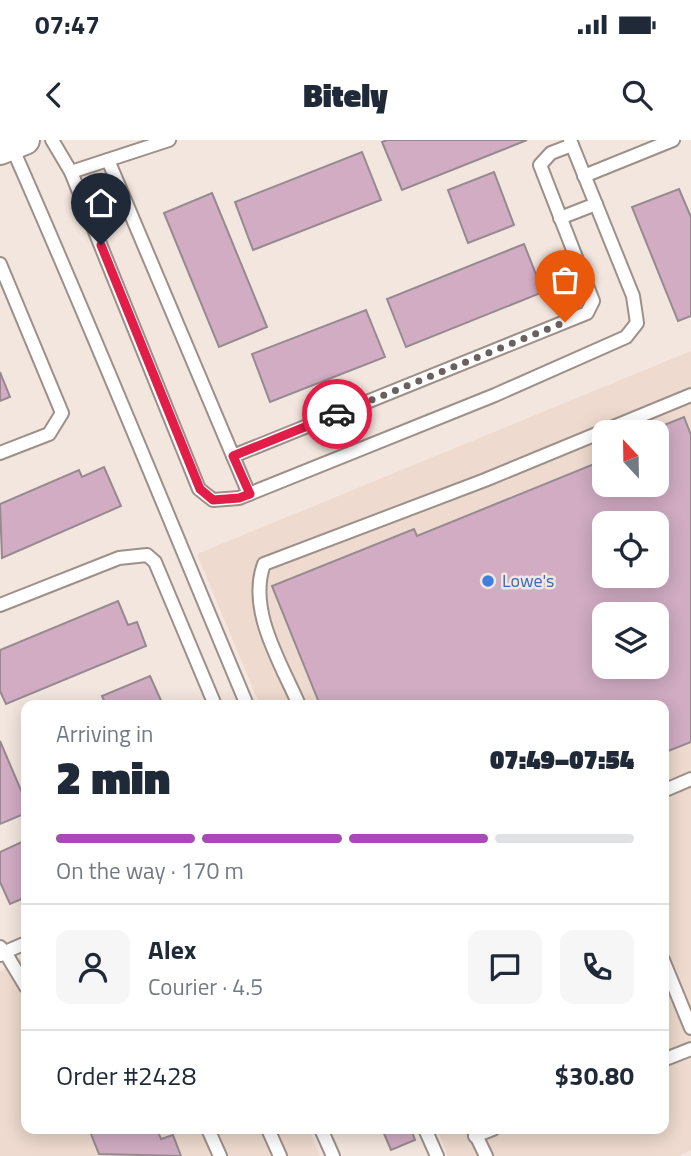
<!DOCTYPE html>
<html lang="en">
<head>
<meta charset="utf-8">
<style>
	:root { --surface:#fff; --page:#f6f6f7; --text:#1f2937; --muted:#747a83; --line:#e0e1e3; --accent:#a64ab4 }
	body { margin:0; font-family:"Titillium Web",sans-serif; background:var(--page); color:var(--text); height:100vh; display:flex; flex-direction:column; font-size:26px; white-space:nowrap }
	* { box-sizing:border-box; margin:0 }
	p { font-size:23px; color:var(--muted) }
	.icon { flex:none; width:38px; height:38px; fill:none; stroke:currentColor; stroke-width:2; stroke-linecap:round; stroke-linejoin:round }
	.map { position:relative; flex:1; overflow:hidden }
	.drawer { position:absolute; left:21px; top:560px; width:648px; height:434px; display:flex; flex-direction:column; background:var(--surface); border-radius:14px; box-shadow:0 4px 18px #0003 }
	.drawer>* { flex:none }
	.needle { width:46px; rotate:338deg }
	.buttons { position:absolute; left:592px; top:280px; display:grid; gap:14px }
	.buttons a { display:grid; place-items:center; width:77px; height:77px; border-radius:14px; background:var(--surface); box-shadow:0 4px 18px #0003; font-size:35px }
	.pin { position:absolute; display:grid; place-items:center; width:60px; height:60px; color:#fff; margin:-72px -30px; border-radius:50% 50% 50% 0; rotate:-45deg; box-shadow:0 0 7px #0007 }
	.pin .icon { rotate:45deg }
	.courier { position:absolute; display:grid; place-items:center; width:70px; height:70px; margin:-35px; border:5px solid #e11d48; border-radius:50%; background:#fff; color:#222; box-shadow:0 2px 9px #0007 }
	.summary em { font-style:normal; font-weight:800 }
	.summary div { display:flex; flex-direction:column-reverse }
	.summary { display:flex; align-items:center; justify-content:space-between; height:119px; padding:0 35px }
	h1 { font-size:46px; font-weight:800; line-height:52px }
	.bar { display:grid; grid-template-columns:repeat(4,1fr); gap:10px 7px; align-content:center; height:84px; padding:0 35px }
	.bar i { height:9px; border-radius:5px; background:var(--line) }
	.bar .active { background:var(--accent) }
	.bar p { grid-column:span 4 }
	.line { display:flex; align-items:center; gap:18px; padding:0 35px; border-top:2px solid var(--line) }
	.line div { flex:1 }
	.round { display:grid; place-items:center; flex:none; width:74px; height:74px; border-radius:14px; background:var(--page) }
	.status { display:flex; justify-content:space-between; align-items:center; height:49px; padding:0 35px; background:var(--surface); direction:ltr }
	.status svg { height:19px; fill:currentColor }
	header { display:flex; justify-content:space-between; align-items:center; height:91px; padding:0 35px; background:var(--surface); font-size:32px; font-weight:800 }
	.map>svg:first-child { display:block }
</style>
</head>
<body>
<div class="status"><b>07:47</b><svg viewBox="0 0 49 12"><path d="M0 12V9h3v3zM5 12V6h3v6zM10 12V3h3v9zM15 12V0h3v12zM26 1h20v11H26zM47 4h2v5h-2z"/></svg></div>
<header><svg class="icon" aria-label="back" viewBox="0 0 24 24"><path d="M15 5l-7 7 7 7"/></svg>Bitely<svg class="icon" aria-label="search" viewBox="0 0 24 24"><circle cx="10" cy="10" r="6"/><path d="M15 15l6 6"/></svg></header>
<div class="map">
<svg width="691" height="1016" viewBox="0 0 691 1016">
	<rect width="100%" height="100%" fill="#f3e6de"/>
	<g fill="#eedace" fill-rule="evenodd">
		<path d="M 691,211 L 691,1010 L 679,1016 L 448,1016 L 437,989 L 663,989 L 663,565 L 260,565 L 197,414 ZM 604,292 L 656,292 L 656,345 L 604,345 ZM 604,383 L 656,383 L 656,436 L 604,436 ZM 604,474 L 656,474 L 656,527 L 604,527 Z"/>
		<path d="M 26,815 L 26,989 L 309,989 L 320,1016 L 0,1016 L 0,832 Z"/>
	</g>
	<g fill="#d1acc3" stroke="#968a91" stroke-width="2" fill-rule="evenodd">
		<path d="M 387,0 L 527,0 L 402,50 L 382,2 Z"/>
		<path d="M 362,12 L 381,60 L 253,110 L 235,62 Z"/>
		<path d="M 494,32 L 514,85 L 468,103 L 448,50 Z"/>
		<path d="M 679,49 L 691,77 L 691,176 L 678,181 L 632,67 Z"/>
		<path d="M 212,53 L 267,187 L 219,207 L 164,73 Z"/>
		<path d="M 524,104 L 543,152 L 406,207 L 387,159 Z"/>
		<path d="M 366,170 L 385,217 L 270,262 L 252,214 Z"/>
		<path d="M 0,232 L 10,257 L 0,261 Z"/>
		<path d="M 684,277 L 691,295 L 691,602 L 663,613 L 663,565 L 320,565 L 272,446 L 414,389 L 417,396 L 604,320 L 604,345 L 656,345 L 656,292 L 647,292 ZM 604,383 L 656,383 L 656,436 L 604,436 ZM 604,474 L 656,474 L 656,527 L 604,527 Z"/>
		<path d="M 104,327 L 121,366 L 2,418 L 0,364 L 79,330 L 82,337 Z"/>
		<path d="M 118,461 L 128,485 L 137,482 L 146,506 L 6,564 L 0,551 L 0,510 Z"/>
		<path d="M 150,536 L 163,565 L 106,565 L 102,556 Z"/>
		<path d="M 0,601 L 26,662 L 26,673 L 0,684 Z"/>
		<path d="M 26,700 L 26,757 L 10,764 L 0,742 L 0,712 Z"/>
		<path d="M 89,989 L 157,989 L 161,999 L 173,995 L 181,1016 L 99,1014 Z"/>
		<path d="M 382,989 L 411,989 L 415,1000 L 391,1010 Z"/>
	</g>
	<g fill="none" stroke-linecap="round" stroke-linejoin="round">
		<defs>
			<g id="service">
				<path d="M 52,0 L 71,32 L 199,349 L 213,360 L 239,358 L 495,255 L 626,197 L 637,183 L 633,156 L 570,0"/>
				<path d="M 11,5 C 93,190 169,379 247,565"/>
				<path d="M 108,20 L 249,354"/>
				<path d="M 71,32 L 169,0"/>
				<path d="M 584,36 L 673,0"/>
				<path d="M 560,78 L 596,64"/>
				<path d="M 0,124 L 62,273 L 49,294 L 0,313"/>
				<path d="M 233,316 L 587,173 L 593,161 L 540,25 L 551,13 L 572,5"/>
				<path d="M 0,465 L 119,418 L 147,415 L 155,422 L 215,565"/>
				<path d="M 299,565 C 281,523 247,470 264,424 L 485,340 L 691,255"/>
				<path d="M 663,651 L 691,639"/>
				<path d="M 0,807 L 5,812 L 26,803"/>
				<path d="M 0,815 L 5,812 L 26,847"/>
				<path d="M 663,820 L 691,888"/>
				<path d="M 663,920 L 691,909"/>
				<path d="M 208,989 L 220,1016"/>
				<path d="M 268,989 L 280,1016"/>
				<path d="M 321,989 L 333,1016"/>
				<path d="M 425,989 L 437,1016"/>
				<path d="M 473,989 L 486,1016"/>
				<path d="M 475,996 L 493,989"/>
			</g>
			<path id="tertiary" d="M 0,10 L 25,0"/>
		</defs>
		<use href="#service" stroke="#9c9089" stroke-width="16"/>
		<use href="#tertiary" stroke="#9c9089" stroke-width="32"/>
		<use href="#service" stroke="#fff" stroke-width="12"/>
		<use href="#tertiary" stroke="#fff" stroke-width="28"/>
	</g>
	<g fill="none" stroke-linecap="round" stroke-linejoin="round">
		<path stroke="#69615d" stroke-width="7" stroke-dasharray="0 12.6" d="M 337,274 L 565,182"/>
		<path stroke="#e11d48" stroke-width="9" d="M 101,105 L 200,349 L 213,360 L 239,358 L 250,354 L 233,316 L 337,274"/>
	</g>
	<circle fill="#3f7fe0" stroke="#f3e6de" stroke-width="2.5" cx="488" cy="441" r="7"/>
	<g text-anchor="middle" stroke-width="5" stroke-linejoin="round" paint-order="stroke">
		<g font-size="18" fill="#366cbe" stroke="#f3e6de" text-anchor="start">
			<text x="502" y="447">Lowe's</text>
		</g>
	</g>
</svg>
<div class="buttons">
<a><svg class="needle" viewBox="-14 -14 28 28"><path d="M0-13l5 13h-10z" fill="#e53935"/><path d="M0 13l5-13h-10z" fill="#747a83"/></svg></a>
<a><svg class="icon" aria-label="locate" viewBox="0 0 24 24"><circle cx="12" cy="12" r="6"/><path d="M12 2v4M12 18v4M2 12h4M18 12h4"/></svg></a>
<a><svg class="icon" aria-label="layers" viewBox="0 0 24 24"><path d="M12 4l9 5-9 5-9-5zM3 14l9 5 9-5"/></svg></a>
</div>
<div class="pin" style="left:565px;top:182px;background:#ea580c"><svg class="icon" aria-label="bag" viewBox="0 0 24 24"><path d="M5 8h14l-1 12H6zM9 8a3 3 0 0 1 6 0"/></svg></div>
<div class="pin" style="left:101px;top:105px;background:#1f2937"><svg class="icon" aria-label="home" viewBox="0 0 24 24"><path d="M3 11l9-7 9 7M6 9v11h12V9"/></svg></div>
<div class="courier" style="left:337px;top:274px"><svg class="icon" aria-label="car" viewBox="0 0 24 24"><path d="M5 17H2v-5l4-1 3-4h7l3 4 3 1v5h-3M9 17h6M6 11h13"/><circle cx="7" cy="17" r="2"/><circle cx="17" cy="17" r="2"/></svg></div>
<section class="drawer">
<div class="summary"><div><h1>2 min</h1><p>Arriving in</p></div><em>07:49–07:54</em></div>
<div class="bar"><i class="active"></i><i class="active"></i><i class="active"></i><i></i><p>On the way · 170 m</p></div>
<div class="line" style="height:126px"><a class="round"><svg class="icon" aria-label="person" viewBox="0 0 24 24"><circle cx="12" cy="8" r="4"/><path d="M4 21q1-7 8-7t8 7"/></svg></a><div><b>Alex</b><p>Courier · 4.5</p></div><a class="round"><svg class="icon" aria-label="chat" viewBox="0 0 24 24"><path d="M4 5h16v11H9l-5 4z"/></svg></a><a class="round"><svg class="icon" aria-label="phone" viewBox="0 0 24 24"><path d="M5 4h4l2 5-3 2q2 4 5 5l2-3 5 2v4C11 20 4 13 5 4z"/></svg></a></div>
<div class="line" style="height:91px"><div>Order #2428</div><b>$30.80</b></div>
</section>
</div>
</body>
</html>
